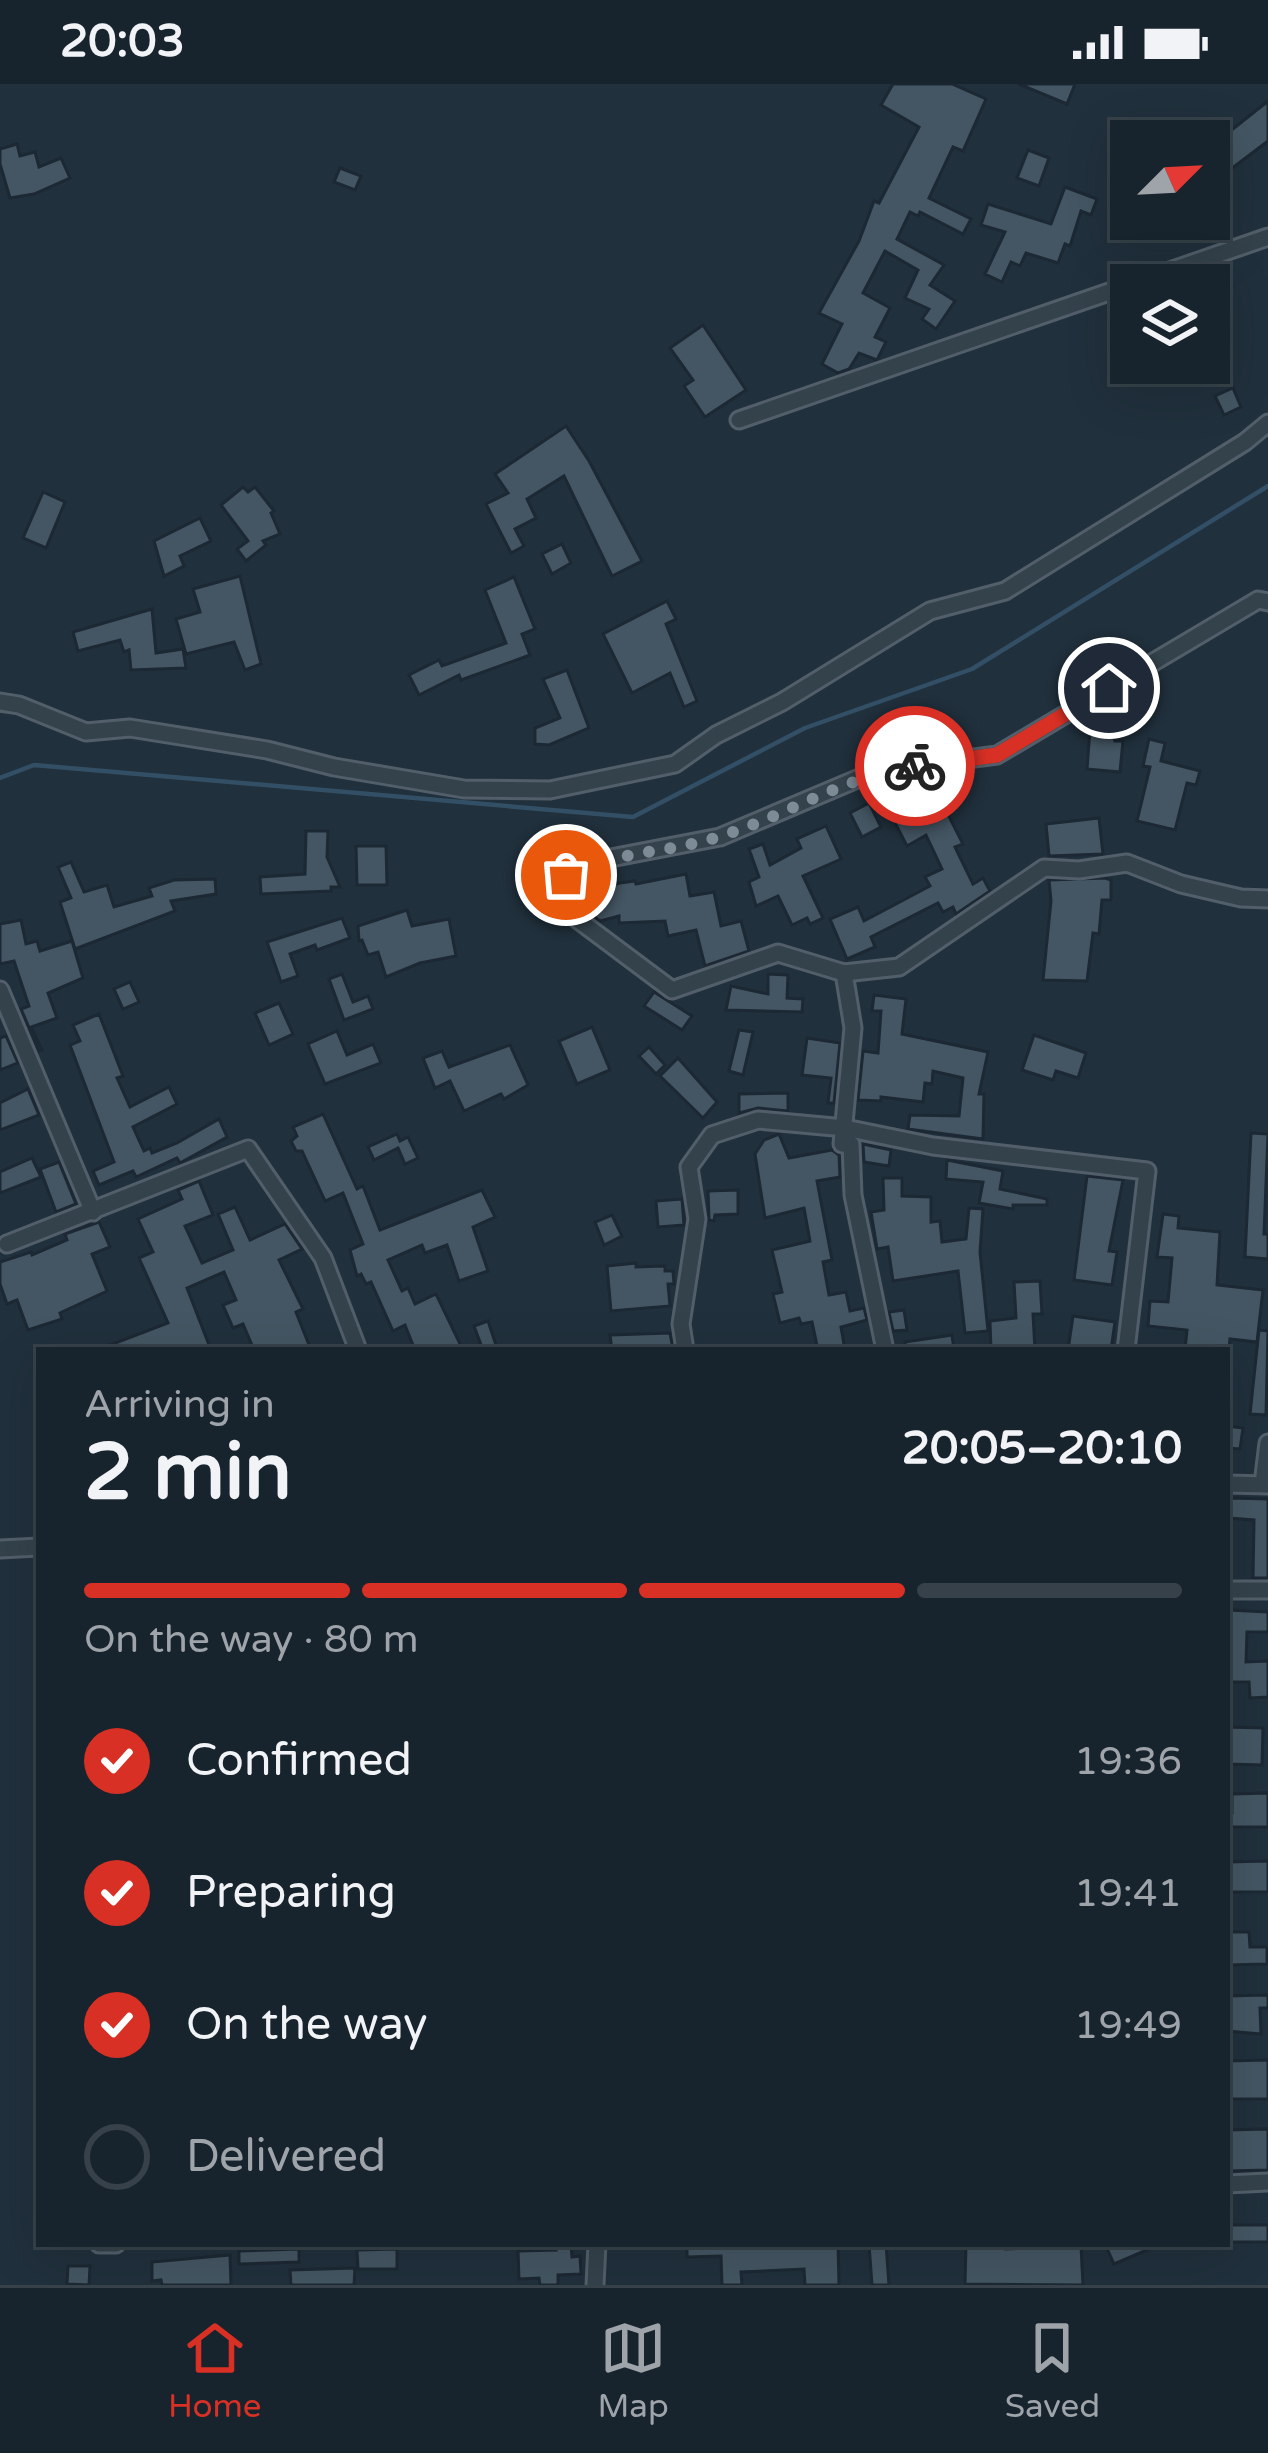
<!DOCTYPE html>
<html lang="en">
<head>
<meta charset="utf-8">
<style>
	:root { --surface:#18242d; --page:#212c35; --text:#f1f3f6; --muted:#9fa4aa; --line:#364149; --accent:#d93025 }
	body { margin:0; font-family:"Varela Round",sans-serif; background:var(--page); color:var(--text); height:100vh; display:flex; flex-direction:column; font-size:45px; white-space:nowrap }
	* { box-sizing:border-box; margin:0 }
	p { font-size:39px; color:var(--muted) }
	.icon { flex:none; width:66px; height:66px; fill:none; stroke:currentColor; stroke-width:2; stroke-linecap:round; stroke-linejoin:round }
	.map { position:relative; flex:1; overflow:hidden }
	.panel { position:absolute; left:36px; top:1263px; width:1194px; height:900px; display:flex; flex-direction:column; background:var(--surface); border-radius:0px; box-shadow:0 12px 48px #0002,0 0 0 3px var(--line) }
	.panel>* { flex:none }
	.needle { width:78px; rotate:66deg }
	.fabs { position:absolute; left:1110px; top:36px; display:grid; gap:24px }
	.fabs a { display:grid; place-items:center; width:120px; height:120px; border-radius:0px; background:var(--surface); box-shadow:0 12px 48px #0002,0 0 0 3px var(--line); font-size:60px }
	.pin { position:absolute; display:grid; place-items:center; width:102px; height:102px; color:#fff; margin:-51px; border:6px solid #fff; border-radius:50%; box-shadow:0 3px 12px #0007 }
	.courier { position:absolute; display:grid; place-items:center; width:120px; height:120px; margin:-60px; border:9px solid #d93025; border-radius:50%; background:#fff; color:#222; box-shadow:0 3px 15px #0007 }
	.summary em { font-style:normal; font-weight:700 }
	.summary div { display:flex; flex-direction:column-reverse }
	.summary { display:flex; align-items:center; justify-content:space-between; height:204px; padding:0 48px }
	h1 { font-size:78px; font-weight:700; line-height:90px }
	.bar { display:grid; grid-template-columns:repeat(4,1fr); gap:18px 12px; align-content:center; height:144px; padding:0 48px }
	.bar i { height:15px; border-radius:9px; background:var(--line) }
	.bar .selected { background:var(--accent) }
	.bar p { grid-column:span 4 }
	ol { padding:0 48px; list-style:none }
	li { display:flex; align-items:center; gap:36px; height:132px }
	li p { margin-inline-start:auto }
	li .icon { padding:12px; border-radius:50%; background:var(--accent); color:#fff; stroke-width:4 }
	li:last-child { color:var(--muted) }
	li i { width:66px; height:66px; border:6px solid var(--line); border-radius:50% }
	.status { display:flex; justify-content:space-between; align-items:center; height:84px; padding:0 60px; background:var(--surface); direction:ltr }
	.status svg { height:33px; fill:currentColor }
	.menu { display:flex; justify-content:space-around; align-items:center; height:168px; border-top:3px solid var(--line); background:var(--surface); font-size:33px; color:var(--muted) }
	.menu a { display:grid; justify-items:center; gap:6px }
	.menu .selected { color:var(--accent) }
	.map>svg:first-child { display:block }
</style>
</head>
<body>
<div class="status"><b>20:03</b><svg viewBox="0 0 49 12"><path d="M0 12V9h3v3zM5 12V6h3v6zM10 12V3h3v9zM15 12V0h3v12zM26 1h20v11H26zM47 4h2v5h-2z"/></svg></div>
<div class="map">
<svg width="1268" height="2201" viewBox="0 0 1268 2201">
	<rect width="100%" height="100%" fill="#20303c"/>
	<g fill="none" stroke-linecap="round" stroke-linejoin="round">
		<path stroke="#334f65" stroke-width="4.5" d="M 0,694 L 34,681 L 633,733 L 805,644 L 972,585 L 1268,402"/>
	</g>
	<g fill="#445663" stroke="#1c2833" stroke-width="3">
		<path d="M 893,0 L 952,0 L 986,15 L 963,67 L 953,63 L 929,114 L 971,135 L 963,150 L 920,128 L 918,132 L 910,128 L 897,155 L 944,181 L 930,201 L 955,217 L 936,245 L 922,235 L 929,225 L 905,214 L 918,186 L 885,167 L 863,209 L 890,224 L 875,253 L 886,258 L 877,276 L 859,269 L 849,285 L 838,289 L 822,280 L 842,240 L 819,229 L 859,157 L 874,117 L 879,119 L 919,43 L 881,21 Z"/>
		<path d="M 1019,0 L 1075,0 L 1067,20 Z"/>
		<path d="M 1268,17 L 1268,57 L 1223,91 L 1209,71 L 1209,64 Z"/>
		<path d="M 17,60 L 20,72 L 35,68 L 39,83 L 61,74 L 70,94 L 34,110 L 10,114 L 0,80 L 0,65 Z"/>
		<path d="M 1028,66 L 1049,74 L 1039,102 L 1017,94 Z"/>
		<path d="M 340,84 L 361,92 L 355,106 L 334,98 Z"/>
		<path d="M 1131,99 L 1131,149 L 1110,110 Z"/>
		<path d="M 1065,103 L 1097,115 L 1091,131 L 1081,127 L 1070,162 L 1065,160 L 1058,179 L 1026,169 L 1020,182 L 1011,178 L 1002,198 L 985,190 L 1005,148 L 981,141 L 988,120 L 1051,140 Z"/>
		<path d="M 703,241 L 746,306 L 705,333 L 684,302 L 693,296 L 670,264 Z"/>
		<path d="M 1233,304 L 1241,323 L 1224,331 L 1215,312 Z"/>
		<path d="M 566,342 L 589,377 L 642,477 L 612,492 L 564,392 L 527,415 L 536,434 L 515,445 L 524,462 L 511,469 L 486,420 L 508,409 L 495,390 Z"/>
		<path d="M 243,403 L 248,408 L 255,403 L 274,427 L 271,429 L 280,450 L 263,457 L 266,461 L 246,477 L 237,465 L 248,457 L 221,421 Z"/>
		<path d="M 43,408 L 65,418 L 46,464 L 23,454 Z"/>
		<path d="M 200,434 L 211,457 L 180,472 L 184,482 L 164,492 L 154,457 Z"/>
		<path d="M 562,460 L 571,479 L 552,490 L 542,470 Z"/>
		<path d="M 240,492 L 261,580 L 245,586 L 234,558 L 186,570 L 176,535 L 200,528 L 193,505 Z"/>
		<path d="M 514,493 L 535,545 L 522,550 L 530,571 L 461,596 L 459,591 L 419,611 L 409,591 L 439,576 L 442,582 L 506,559 L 485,506 Z"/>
		<path d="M 667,517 L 676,535 L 666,540 L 697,617 L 684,623 L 670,589 L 632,609 L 603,550 Z"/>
		<path d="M 152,525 L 156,569 L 183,565 L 186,584 L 131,586 L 129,566 L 124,568 L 120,556 L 78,567 L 73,548 Z"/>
		<path d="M 567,586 L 589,644 L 549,661 L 535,660 L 535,644 L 560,634 L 543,595 Z"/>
		<path d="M 1107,638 L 1115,657 L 1123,657 L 1120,688 L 1087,685 L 1090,646 Z"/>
		<path d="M 1149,655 L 1165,659 L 1161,677 L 1200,687 L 1196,701 L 1187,699 L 1175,746 L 1137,737 L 1150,683 L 1143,682 Z"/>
		<path d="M 932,699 L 963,760 L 955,763 L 973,800 L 983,794 L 990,807 L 956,830 L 953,823 L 943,828 L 938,819 L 871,853 L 875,863 L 847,875 L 830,835 L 858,823 L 864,837 L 930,802 L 925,793 L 942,785 L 926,751 L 907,762 L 891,731 L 911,720 L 906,711 Z"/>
		<path d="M 869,719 L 881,743 L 862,753 L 850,729 Z"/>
		<path d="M 1099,734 L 1103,770 L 1049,772 L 1046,740 Z"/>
		<path d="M 826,742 L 841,775 L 803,792 L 823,834 L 810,840 L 807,834 L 792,841 L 778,812 L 756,822 L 749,798 L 759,793 L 749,765 L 763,760 L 770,781 L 801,764 L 797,755 Z"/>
		<path d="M 306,747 L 328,747 L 327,773 L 340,803 L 331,803 L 331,807 L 261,810 L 260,793 L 305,790 Z"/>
		<path d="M 356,762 L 386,762 L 387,801 L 357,801 Z"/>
		<path d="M 546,764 L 553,784 L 538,791 L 531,770 Z"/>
		<path d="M 71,778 L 84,808 L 107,801 L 114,823 L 152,812 L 149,804 L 174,796 L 215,795 L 216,810 L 171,817 L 175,827 L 75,865 L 60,818 L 71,814 L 58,783 Z"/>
		<path d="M 686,790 L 690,812 L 714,808 L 721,842 L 741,837 L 749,867 L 705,882 L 696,846 L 668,852 L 665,837 L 619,839 L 619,832 L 600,837 L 585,826 L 597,821 L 593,806 L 620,799 L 635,797 L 636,800 Z"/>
		<path d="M 1105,794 L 1111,796 L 1111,816 L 1102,816 L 1099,850 L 1093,849 L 1087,897 L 1043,896 L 1051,817 L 1049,796 Z"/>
		<path d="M 407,826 L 412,842 L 449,835 L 456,872 L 420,879 L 386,893 L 378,868 L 368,871 L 362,856 L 359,857 L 358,842 Z"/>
		<path d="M 342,834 L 350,854 L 317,866 L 315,861 L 290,870 L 298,892 L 281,898 L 267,858 Z"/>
		<path d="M 21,836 L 26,860 L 37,857 L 40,867 L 72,857 L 83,894 L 48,909 L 57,934 L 31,943 L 42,966 L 39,967 L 21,925 L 29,922 L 14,877 L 0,880 L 0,840 Z"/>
		<path d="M 342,890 L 353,918 L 368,912 L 373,925 L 344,936 L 329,895 Z"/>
		<path d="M 768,890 L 788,891 L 787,914 L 803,915 L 802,928 L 726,926 L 731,902 L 768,910 Z"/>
		<path d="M 130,898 L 139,918 L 123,925 L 114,905 Z"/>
		<path d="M 654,908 L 692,932 L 682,946 L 644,922 Z"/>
		<path d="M 874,911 L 906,915 L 902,950 L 988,968 L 979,1010 L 984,1010 L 983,1055 L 908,1045 L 910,1031 L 959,1032 L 963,994 L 933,987 L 932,1000 L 925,999 L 923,1018 L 881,1013 L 881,1017 L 858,1016 L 863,967 L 878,969 L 881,927 L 872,927 Z"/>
		<path d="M 279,919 L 293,950 L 269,961 L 255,929 Z"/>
		<path d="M 99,930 L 123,992 L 117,994 L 130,1023 L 169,1003 L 177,1020 L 133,1043 L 144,1067 L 150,1064 L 152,1069 L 177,1059 L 219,1035 L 227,1053 L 180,1079 L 177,1074 L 136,1093 L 133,1087 L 99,1101 L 93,1087 L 114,1078 L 70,961 L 80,957 L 73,941 Z"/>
		<path d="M 592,943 L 610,986 L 577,1000 L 559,957 Z"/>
		<path d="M 739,946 L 753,948 L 743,991 L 729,987 Z"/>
		<path d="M 337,947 L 347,971 L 373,960 L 381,979 L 325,1000 L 308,960 Z"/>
		<path d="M 1034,951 L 1086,969 L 1078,994 L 1056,987 L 1053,996 L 1022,986 Z"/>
		<path d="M 6,952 L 18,979 L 0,986 L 0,954 Z"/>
		<path d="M 807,954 L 840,959 L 834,1019 L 828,1019 L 831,994 L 802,991 Z"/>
		<path d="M 510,961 L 528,1001 L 504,1015 L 501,1010 L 464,1027 L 450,997 L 435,1004 L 423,974 L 442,967 L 449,983 Z"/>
		<path d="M 649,963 L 665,981 L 656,990 L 639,972 Z"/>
		<path d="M 678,974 L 717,1018 L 703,1034 L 660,992 Z"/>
		<path d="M 28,1005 L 39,1031 L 0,1046 L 0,1019 Z"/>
		<path d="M 788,1009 L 788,1027 L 758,1024 L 739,1029 L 739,1010 Z"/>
		<path d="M 323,1030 L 357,1105 L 363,1102 L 380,1146 L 482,1106 L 495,1133 L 473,1143 L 488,1187 L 459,1197 L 447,1161 L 425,1169 L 422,1161 L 388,1176 L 402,1207 L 408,1204 L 415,1220 L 436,1210 L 463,1266 L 415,1266 L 405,1241 L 393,1247 L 371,1198 L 366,1200 L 361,1190 L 357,1192 L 350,1166 L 363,1160 L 343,1109 L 325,1117 L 302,1067 L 296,1067 L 291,1057 L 297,1052 L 293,1043 Z"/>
		<path d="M 1251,1049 L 1268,1050 L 1264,1150 L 1268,1150 L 1268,1175 L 1245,1173 Z"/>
		<path d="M 397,1050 L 400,1057 L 408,1053 L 418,1074 L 405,1080 L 398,1064 L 374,1076 L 368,1063 Z"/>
		<path d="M 779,1050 L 789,1074 L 832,1066 L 839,1071 L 840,1093 L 817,1097 L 832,1176 L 823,1178 L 829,1211 L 846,1208 L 850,1227 L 864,1224 L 867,1236 L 841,1243 L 845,1266 L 818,1266 L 812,1238 L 801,1240 L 799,1234 L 780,1239 L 773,1210 L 782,1208 L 772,1166 L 810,1157 L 804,1124 L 765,1134 L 755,1070 L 764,1056 Z"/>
		<path d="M 863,1060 L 891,1066 L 889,1082 L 864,1078 Z"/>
		<path d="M 32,1074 L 41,1093 L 0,1109 L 0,1088 Z"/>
		<path d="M 947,1076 L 1003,1087 L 1000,1105 L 1047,1115 L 1047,1121 L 1013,1121 L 1013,1125 L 979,1119 L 983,1098 L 946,1095 Z"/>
		<path d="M 59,1078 L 76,1120 L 56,1128 L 40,1085 Z"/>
		<path d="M 1087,1092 L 1123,1096 L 1109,1167 L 1117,1168 L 1112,1201 L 1074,1196 Z"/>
		<path d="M 883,1094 L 902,1094 L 902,1112 L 931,1113 L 931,1138 L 940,1137 L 942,1158 L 966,1155 L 969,1124 L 983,1125 L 980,1168 L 988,1247 L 965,1249 L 958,1187 L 893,1197 L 888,1163 L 877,1165 L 871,1128 L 884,1126 Z"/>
		<path d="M 199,1097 L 213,1131 L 185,1142 L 202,1179 L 233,1166 L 218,1130 L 235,1123 L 250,1156 L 285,1140 L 302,1165 L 279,1176 L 303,1225 L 296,1228 L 311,1266 L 254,1266 L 243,1240 L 233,1244 L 223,1221 L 236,1216 L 224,1188 L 187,1204 L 211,1266 L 97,1266 L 168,1239 L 139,1174 L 153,1168 L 138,1135 L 182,1115 L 178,1106 Z"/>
		<path d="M 738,1106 L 738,1130 L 715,1131 L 714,1137 L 709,1136 L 708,1107 Z"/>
		<path d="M 682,1115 L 684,1141 L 658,1143 L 656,1117 Z"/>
		<path d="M 1163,1130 L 1179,1132 L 1178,1144 L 1220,1148 L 1217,1201 L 1263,1206 L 1257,1258 L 1230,1255 L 1229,1266 L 1185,1266 L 1187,1246 L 1148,1242 L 1150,1217 L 1168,1218 L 1172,1174 L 1157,1173 Z"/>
		<path d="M 612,1131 L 622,1152 L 604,1161 L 595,1138 Z"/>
		<path d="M 99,1138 L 110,1163 L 92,1170 L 107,1207 L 60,1229 L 62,1235 L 28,1246 L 17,1216 L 7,1220 L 0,1200 L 0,1178 L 31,1168 L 32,1171 L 67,1156 L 65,1150 Z"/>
		<path d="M 636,1179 L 636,1183 L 665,1182 L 665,1187 L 673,1187 L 674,1200 L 668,1200 L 670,1222 L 611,1227 L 607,1182 Z"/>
		<path d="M 1040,1197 L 1042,1230 L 1033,1230 L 1035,1266 L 991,1266 L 990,1237 L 1016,1234 L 1014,1198 Z"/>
		<path d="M 904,1226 L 907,1246 L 893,1247 L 889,1228 Z"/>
		<path d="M 1073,1232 L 1115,1238 L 1111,1266 L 1068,1266 Z"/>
		<path d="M 488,1237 L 496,1261 L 483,1266 L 474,1242 Z"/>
		<path d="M 1259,1246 L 1268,1247 L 1266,1331 L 1250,1330 Z"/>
		<path d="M 670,1249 L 673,1265 L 612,1266 L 610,1251 Z"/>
		<path d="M 952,1251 L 954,1266 L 906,1266 L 905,1258 Z"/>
		<path d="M 1227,1342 L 1243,1344 L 1240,1365 L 1227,1364 Z"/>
		<path d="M 1230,1414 L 1268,1415 L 1268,1494 L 1253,1494 L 1254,1436 L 1228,1434 Z"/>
		<path d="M 1227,1526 L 1268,1528 L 1268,1548 L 1247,1548 L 1246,1578 L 1268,1577 L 1268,1613 L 1250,1614 L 1249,1598 L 1227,1598 Z"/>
		<path d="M 1227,1643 L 1263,1644 L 1262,1681 L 1227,1680 Z"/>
		<path d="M 1268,1709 L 1268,1743 L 1227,1743 L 1227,1729 L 1232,1729 L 1232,1710 Z"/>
		<path d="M 1268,1777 L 1268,1808 L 1227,1808 L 1227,1778 Z"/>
		<path d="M 1227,1848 L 1249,1848 L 1250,1863 L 1267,1863 L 1267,1880 L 1227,1881 Z"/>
		<path d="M 1268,1911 L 1268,1924 L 1260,1924 L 1261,1950 L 1227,1947 L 1227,1912 Z"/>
		<path d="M 1268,1976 L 1268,2015 L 1227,2015 L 1227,1977 Z"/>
		<path d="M 1268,2045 L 1268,2086 L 1227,2087 L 1227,2046 Z"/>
		<rect x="1229" y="2141" width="39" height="17"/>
		<path d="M 571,2160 L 572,2173 L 580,2172 L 581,2190 L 558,2191 L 558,2201 L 540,2201 L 539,2194 L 519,2195 L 518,2167 L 556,2166 L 555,2161 Z"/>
		<path d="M 687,2160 L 838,2160 L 839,2201 L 805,2201 L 804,2185 L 741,2188 L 742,2201 L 722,2201 L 721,2172 L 687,2173 Z"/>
		<path d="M 869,2160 L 886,2160 L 889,2201 L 872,2201 Z"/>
		<path d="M 966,2160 L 1006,2160 L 1006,2165 L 1081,2162 L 1083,2201 L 965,2200 Z"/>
		<path d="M 1105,2160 L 1161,2160 L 1114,2180 Z"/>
		<path d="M 299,2165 L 299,2178 L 239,2180 L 239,2167 Z"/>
		<path d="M 397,2165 L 397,2185 L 358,2185 L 357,2166 Z"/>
		<path d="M 230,2171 L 231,2201 L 162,2201 L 161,2196 L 152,2197 L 152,2178 Z"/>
		<path d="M 68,2182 L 90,2182 L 89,2201 L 67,2200 Z"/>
		<path d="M 355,2184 L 354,2201 L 291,2201 L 290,2186 Z"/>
	</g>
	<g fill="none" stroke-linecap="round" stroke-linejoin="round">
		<defs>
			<g id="minor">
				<path d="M 739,336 L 1268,153"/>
				<path d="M 1268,518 L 1258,516 L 997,671 L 876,687 L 720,753 L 595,777 L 537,805 L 672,906 L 778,869 L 844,889 L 899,883 L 1044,784 L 1079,786 L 1127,779 L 1181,800 L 1241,814 L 1268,815"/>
				<path d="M 0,618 L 19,621 L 86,648 L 130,644 L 267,666 L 334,683 L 464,705 L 550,706 L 675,680 L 716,651 L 782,618 L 930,527 L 1005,507 L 1245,358 L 1268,339"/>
				<path d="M 844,889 L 853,944 L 842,1060 L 851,1060 L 853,1111 L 885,1266"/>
				<path d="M 0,906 L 93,1128"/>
				<path d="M 7,1160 L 248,1065 L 323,1174 L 358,1266"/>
				<path d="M 685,1266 L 681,1240 L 697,1135 L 689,1083 L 712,1051 L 758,1036 L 845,1044 L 933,1062 L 1147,1087 L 1126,1266"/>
				<path d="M 1227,1400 L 1268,1401"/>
				<path d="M 1263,1400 L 1268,1359"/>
				<path d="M 0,1465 L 39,1463"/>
				<path d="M 1227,1506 L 1268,1506"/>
				<path d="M 1227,2100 L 1268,2098"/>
				<path d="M 99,2160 L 116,2160"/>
				<path d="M 595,2201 L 597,2160"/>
			</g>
		</defs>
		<use href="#minor" stroke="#525f6a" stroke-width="21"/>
		<use href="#minor" stroke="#34424c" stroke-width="15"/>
	</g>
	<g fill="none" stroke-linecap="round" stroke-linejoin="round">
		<path stroke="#7d8b97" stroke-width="12" stroke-dasharray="0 21.6" d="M 566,791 C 616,767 670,769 721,752 C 788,731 845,692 915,682"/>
		<path stroke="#d93025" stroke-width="15" d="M 915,682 L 997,671 L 1109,604"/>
	</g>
</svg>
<div class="fabs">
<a><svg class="needle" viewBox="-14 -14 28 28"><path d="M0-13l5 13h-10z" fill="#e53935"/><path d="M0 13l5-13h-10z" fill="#9fa4aa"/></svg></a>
<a><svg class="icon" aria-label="layers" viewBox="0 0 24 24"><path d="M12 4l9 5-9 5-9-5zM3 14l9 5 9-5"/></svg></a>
</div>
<div class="pin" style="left:566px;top:791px;background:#ea580c"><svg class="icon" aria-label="bag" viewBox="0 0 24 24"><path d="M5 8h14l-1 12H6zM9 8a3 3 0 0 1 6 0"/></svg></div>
<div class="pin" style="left:1109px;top:604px;background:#1f2937"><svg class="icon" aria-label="home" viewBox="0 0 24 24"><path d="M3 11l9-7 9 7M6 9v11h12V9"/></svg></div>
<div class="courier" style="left:915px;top:682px"><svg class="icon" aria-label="bike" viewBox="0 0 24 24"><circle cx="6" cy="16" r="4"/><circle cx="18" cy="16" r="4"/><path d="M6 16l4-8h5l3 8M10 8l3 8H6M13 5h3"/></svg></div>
<section class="panel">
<div class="summary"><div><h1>2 min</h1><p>Arriving in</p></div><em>20:05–20:10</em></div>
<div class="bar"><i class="selected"></i><i class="selected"></i><i class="selected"></i><i></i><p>On the way · 80 m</p></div>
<ol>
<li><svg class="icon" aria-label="check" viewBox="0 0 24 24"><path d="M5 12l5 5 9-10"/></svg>Confirmed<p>19:36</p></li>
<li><svg class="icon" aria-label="check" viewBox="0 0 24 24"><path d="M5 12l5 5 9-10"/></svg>Preparing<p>19:41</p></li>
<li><svg class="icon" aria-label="check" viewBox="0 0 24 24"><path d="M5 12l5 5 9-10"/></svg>On the way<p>19:49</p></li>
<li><i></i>Delivered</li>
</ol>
</section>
</div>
<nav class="menu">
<a class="selected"><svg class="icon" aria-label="home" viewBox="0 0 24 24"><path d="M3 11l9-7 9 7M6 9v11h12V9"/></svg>Home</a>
<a><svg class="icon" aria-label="map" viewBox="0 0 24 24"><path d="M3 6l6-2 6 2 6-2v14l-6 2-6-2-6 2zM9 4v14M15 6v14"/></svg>Map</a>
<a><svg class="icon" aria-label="saved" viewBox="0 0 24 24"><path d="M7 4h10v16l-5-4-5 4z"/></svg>Saved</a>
</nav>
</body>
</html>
